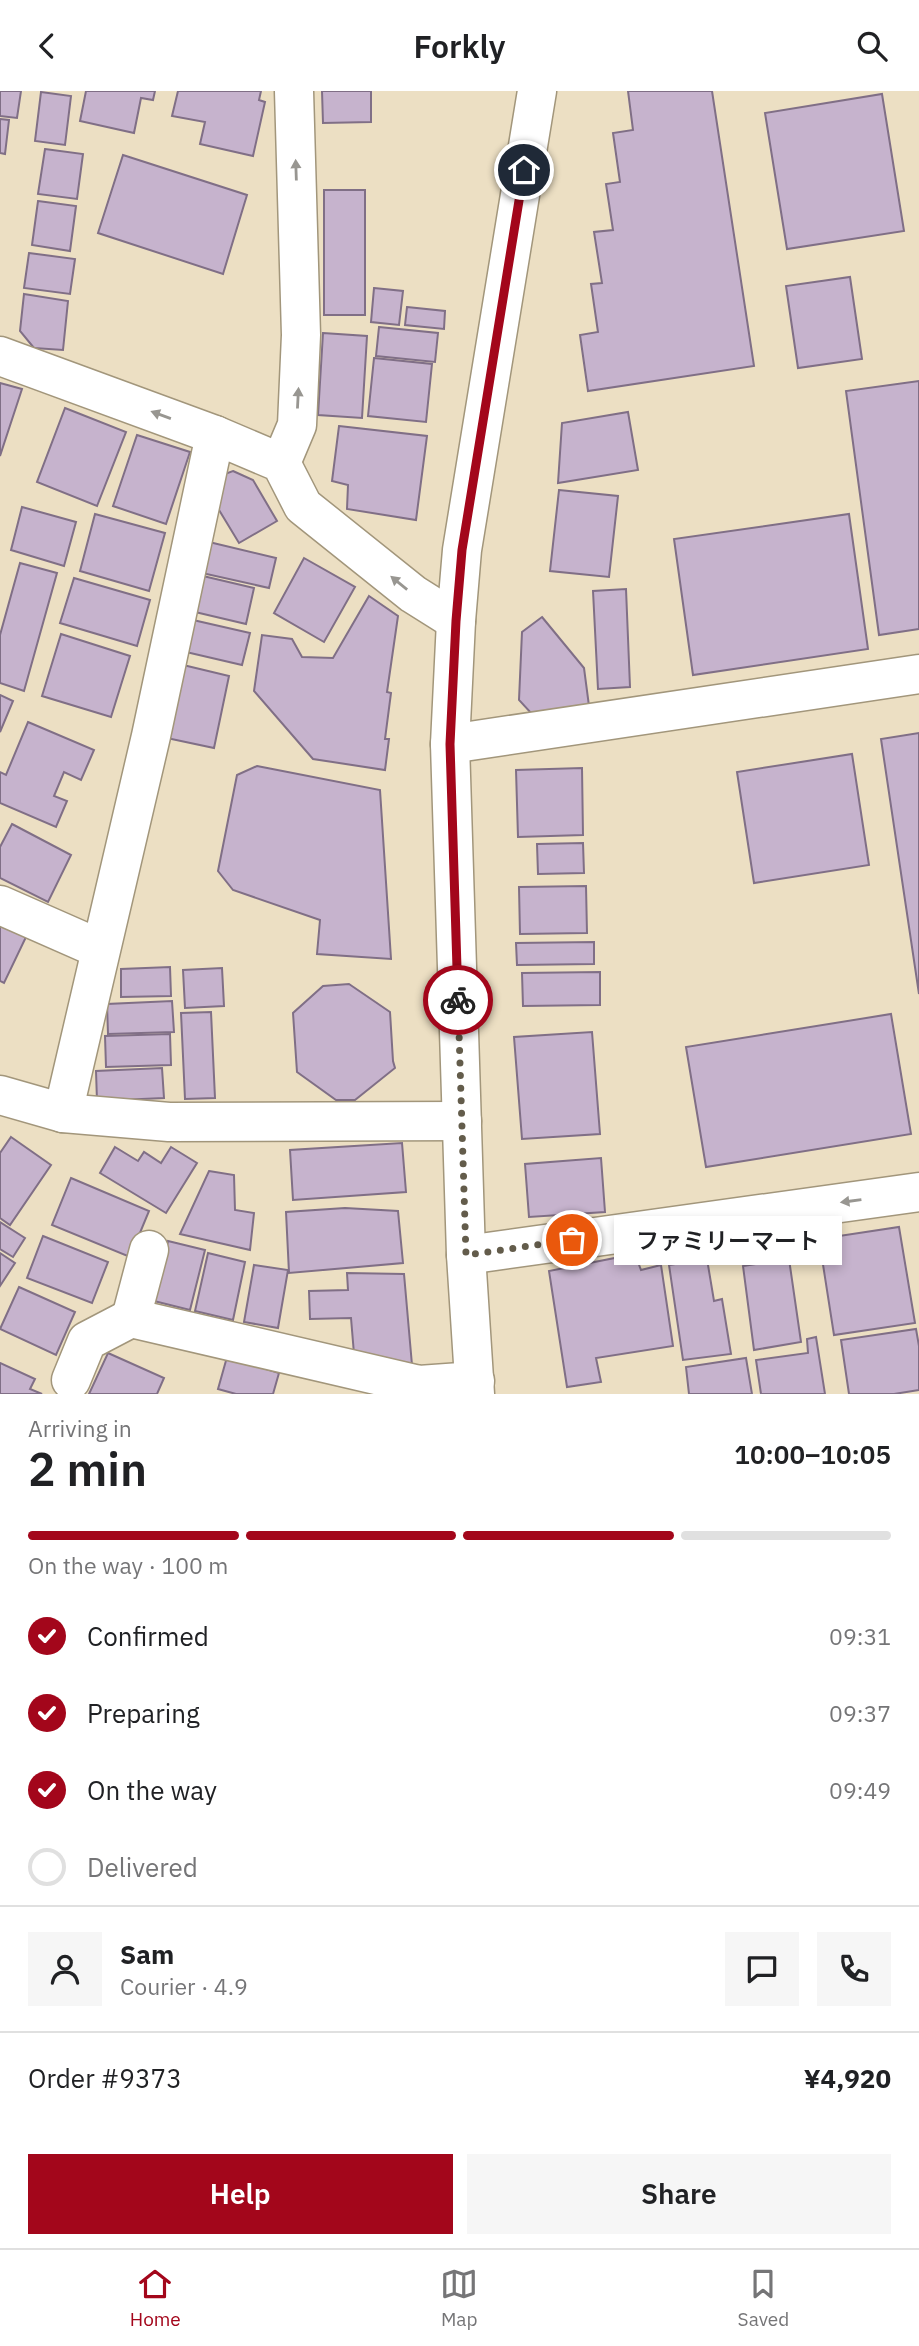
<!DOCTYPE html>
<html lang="en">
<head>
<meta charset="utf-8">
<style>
	:root { --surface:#fff; --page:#f6f6f6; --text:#202124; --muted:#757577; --line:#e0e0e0; --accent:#a3061b }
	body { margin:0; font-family:"IBM Plex Sans","Noto Sans JP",sans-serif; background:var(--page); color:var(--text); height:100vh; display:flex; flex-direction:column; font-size:26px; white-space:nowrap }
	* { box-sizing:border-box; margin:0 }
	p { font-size:23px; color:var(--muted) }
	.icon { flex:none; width:38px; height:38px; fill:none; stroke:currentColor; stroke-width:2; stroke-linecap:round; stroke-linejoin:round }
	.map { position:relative; height:1303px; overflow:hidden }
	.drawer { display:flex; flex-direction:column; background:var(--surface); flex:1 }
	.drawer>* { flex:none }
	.pin { position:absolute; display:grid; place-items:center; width:60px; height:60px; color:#fff; margin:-30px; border:4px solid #fff; border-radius:50%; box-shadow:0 2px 7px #0007 }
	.courier { position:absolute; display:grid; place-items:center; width:70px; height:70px; margin:-35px; border:5px solid #a3061b; border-radius:50%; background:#fff; color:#222; box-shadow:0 2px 9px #0007 }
	.bubble { position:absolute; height:49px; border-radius:0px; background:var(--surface); box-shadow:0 4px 10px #0003; font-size:23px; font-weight:600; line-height:49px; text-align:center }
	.headline em { font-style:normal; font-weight:600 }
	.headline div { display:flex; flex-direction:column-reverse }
	.headline { display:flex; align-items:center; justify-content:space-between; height:119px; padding:0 28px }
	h1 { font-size:46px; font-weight:600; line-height:52px }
	.bar { display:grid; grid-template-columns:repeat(4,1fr); gap:10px 7px; align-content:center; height:84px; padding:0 28px }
	.bar i { height:9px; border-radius:5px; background:var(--line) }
	.bar .active { background:var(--accent) }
	.bar p { grid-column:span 4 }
	.line { display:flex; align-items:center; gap:18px; padding:0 28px; border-top:2px solid var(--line) }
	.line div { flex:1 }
	.round { display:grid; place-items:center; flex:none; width:74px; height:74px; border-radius:0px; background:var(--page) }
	ol { padding:0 28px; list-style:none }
	li { display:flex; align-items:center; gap:21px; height:77px }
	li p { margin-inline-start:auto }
	li .icon { padding:7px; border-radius:50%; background:var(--accent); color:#fff; stroke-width:4 }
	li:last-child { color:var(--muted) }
	li i { width:38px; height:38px; border:4px solid var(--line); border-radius:50% }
	.button { display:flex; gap:14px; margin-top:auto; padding:14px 28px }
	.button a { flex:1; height:80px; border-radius:0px; background:var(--accent); color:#fff; font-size:28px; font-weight:600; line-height:80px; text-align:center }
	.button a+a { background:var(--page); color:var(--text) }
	header { display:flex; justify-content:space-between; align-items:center; height:91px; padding:0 28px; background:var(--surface); font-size:32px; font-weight:600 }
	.tab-bar { display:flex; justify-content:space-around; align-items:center; height:98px; border-top:2px solid var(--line); background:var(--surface); font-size:19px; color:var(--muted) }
	.tab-bar a { display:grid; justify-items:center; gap:4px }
	.tab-bar .active { color:var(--accent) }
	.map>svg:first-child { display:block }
</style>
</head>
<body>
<header><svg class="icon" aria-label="back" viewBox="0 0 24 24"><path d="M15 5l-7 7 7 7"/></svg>Forkly<svg class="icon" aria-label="search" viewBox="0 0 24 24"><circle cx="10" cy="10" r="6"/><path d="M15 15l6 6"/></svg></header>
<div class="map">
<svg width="919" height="1303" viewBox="0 0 919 1303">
	<rect width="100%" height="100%" fill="#ecdfc3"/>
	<g fill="#c6b3cd" stroke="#806f86" stroke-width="2">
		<path d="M 0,0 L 21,0 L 17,27 L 0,25 Z"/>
		<path d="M 86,0 L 155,0 L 153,9 L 141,7 L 134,42 L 80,30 Z"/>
		<path d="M 178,0 L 261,0 L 259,9 L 265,11 L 253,65 L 200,53 L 205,31 L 172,25 Z"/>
		<path d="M 322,0 L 371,0 L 371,31 L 323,32 Z"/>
		<path d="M 628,0 L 712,0 L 754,275 L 588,300 L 580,244 L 598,241 L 591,193 L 602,192 L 594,141 L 613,139 L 606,93 L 620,91 L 613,42 L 633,39 Z"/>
		<path d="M 41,1 L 71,5 L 65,54 L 35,50 Z"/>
		<path d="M 882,3 L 904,140 L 787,158 L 765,22 Z"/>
		<path d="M 0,28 L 9,29 L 5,63 L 0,62 Z"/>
		<path d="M 45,58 L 83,63 L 77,108 L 38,103 Z"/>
		<path d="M 123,64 L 247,104 L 223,183 L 98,142 Z"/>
		<rect x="324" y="99" width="41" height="125"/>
		<path d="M 38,110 L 76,115 L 70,160 L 32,154 Z"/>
		<path d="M 29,162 L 75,168 L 70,203 L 24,197 Z"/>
		<path d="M 850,186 L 862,268 L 798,277 L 786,195 Z"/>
		<path d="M 374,197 L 403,200 L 399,234 L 371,231 Z"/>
		<path d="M 24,203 L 68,210 L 63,259 L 34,257 L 20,240 Z"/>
		<path d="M 407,216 L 445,220 L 444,238 L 405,234 Z"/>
		<path d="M 379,236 L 438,242 L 435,271 L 376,265 Z"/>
		<path d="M 323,242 L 367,245 L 362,327 L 318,324 Z"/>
		<path d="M 374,267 L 432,273 L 426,331 L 368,325 Z"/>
		<path d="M 919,290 L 919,538 L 879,544 L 846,300 Z"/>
		<path d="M 0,292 L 22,298 L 0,365 Z"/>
		<path d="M 65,317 L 126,341 L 97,415 L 37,391 Z"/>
		<path d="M 628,321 L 638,379 L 558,392 L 562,332 Z"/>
		<path d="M 339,335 L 427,345 L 416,429 L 347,418 L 348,394 L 332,390 Z"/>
		<path d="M 137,344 L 190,361 L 166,433 L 113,415 Z"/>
		<path d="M 233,380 L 253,389 L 277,430 L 239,452 L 216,414 L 222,384 Z"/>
		<path d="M 559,399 L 618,405 L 609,486 L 550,480 Z"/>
		<path d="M 22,416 L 76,431 L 64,475 L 11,459 Z"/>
		<path d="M 95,423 L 165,442 L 149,500 L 80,480 Z"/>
		<path d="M 849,423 L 868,558 L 693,584 L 674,448 Z"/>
		<path d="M 209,451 L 276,467 L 269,497 L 202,482 Z"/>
		<path d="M 304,467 L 355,496 L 324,551 L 274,522 Z"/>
		<path d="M 20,472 L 57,482 L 24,600 L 0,592 L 0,544 Z"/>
		<path d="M 203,485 L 254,497 L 246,533 L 195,521 Z"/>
		<path d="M 74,487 L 150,509 L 137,555 L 60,532 Z"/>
		<path d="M 626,498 L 630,596 L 598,598 L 593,500 Z"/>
		<path d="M 369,505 L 398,525 L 387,601 L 391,602 L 385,648 L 389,648 L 385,679 L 313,668 L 254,600 L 262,544 L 292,548 L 302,566 L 333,567 Z"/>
		<path d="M 542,526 L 584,577 L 589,615 L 531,622 L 519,609 L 522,541 Z"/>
		<path d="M 193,529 L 250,542 L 242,574 L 186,561 Z"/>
		<path d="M 61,543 L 130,565 L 111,626 L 42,605 Z"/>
		<path d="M 179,573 L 229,585 L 214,657 L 162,646 Z"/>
		<path d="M 0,604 L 13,610 L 0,641 Z"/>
		<path d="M 28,631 L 94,659 L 81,689 L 64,681 L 54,705 L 67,710 L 56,736 L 0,712 L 0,681 L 6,684 Z"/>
		<path d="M 919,642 L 919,903 L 881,648 Z"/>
		<path d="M 852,663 L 869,774 L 754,792 L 737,681 Z"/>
		<path d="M 257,675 L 380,699 L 391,868 L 317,863 L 320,829 L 233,799 L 218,780 L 237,684 Z"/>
		<path d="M 582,677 L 583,744 L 518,746 L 516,679 Z"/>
		<path d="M 12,733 L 71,764 L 48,811 L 0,787 L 0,756 Z"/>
		<path d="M 583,752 L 584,782 L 538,783 L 537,753 Z"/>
		<path d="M 586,795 L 587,842 L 520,843 L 519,796 Z"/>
		<path d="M 0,834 L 26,846 L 4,892 L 0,890 Z"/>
		<path d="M 594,851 L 594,873 L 517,874 L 516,852 Z"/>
		<path d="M 170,876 L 171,905 L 121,906 L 121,878 Z"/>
		<path d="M 222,877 L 224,915 L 185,917 L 183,879 Z"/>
		<path d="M 600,881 L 600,914 L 523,915 L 522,882 Z"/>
		<path d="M 349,893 L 390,921 L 393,970 L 395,977 L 355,1009 L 336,1009 L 297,981 L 293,922 L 323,895 Z"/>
		<path d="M 172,910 L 174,941 L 108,943 L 107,913 Z"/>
		<path d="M 211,921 L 215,1007 L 185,1008 L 181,922 Z"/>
		<path d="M 891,923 L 911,1043 L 706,1076 L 686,956 Z"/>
		<path d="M 592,941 L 600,1043 L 522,1048 L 514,946 Z"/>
		<path d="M 170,943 L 171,974 L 106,976 L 105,945 Z"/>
		<path d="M 162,977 L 164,1007 L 97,1010 L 96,980 Z"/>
		<path d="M 11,1046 L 51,1074 L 10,1134 L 0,1127 L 0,1062 Z"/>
		<path d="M 402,1052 L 406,1101 L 293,1109 L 290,1059 Z"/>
		<path d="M 115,1056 L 138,1070 L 144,1061 L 161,1072 L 171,1056 L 197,1072 L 166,1122 L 100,1082 Z"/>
		<path d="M 601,1067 L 605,1121 L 529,1126 L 525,1073 Z"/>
		<path d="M 209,1080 L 234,1084 L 235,1119 L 254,1122 L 250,1159 L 180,1143 Z"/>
		<path d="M 71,1087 L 149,1120 L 130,1166 L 52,1134 Z"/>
		<path d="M 345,1117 L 398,1120 L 403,1172 L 289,1182 L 286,1121 Z"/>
		<path d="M 0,1131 L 25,1147 L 13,1166 L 0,1158 Z"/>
		<path d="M 899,1136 L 915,1232 L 834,1244 L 819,1148 Z"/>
		<path d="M 43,1145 L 108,1171 L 92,1212 L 27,1187 Z"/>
		<path d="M 168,1150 L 205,1159 L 190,1219 L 154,1210 Z"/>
		<path d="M 0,1162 L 15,1172 L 0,1195 Z"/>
		<path d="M 208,1162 L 245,1171 L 233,1229 L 195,1220 Z"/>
		<path d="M 635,1163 L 641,1179 L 661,1174 L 673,1255 L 596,1267 L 601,1291 L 567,1296 L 549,1180 Z"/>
		<path d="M 707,1168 L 714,1210 L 722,1208 L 731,1263 L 683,1269 L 669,1174 Z"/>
		<path d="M 789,1168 L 801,1251 L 754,1259 L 743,1175 Z"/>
		<path d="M 254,1174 L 288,1179 L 278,1237 L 244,1231 Z"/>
		<path d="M 347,1182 L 404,1183 L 412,1274 L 354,1263 L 351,1227 L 310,1228 L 309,1200 L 348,1199 Z"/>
		<path d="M 19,1196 L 75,1221 L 56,1264 L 0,1238 Z"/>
		<path d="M 916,1238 L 919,1255 L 919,1299 L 894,1303 L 849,1303 L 841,1249 Z"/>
		<path d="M 816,1246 L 825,1303 L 761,1303 L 756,1269 L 808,1262 L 807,1248 Z"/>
		<path d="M 108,1262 L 164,1287 L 157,1303 L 89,1303 Z"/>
		<path d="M 227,1266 L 279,1282 L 273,1303 L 236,1303 L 218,1298 Z"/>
		<path d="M 746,1267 L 752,1303 L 689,1303 L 686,1276 Z"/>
		<path d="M 0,1272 L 35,1288 L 30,1298 L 42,1303 L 0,1303 Z"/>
	</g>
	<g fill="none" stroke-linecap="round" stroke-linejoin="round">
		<defs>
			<g id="minor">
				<path d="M 0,265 L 215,344 L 281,372 L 303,415 L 413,503 L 456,530"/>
				<path d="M 281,372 L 297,334 L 301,244 L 294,0"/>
				<path d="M 450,653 L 919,583"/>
				<path d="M 0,814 L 100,858"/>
				<path d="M 0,1004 L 63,1022 L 169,1031 L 462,1030"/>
				<path d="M 63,1022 L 151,645 L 215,344"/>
				<path d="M 149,1159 L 131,1227 L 419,1294 L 475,1290"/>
				<path d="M 466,1164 L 919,1101"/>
				<path d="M 71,1289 L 87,1250 L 131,1227"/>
				<path d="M 475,1303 L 466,1164 L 450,653 L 456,530 L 462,459 L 537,0"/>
			</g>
		</defs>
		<use href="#minor" stroke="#a2967b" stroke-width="41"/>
		<use href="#minor" stroke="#fff" stroke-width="38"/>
	</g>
	<defs><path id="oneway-solid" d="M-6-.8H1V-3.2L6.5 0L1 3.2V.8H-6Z" transform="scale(1.75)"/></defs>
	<g fill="#989691">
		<use href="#oneway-solid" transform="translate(296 79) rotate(-92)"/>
		<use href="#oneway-solid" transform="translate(298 307) rotate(-87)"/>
		<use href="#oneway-solid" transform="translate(161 324) rotate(-160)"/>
		<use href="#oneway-solid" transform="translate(399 492) rotate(-141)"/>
		<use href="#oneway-solid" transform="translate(851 1110) rotate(172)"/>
	</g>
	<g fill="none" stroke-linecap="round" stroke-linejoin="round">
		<path stroke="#635c4b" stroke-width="7" stroke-dasharray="0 12.6" d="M 458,909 L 466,1164 L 572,1149"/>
		<path stroke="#a3061b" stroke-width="9" d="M 458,909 L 450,653 L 456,530 L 462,459 L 524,79"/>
	</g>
</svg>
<div class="pin" style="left:572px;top:1149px;background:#ea580c"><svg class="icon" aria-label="bag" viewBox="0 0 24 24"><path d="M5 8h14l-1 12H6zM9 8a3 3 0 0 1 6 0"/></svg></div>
<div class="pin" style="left:524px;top:79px;background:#1f2937"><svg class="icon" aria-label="home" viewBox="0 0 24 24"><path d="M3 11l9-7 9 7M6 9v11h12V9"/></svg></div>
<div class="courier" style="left:458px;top:909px"><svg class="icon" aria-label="bike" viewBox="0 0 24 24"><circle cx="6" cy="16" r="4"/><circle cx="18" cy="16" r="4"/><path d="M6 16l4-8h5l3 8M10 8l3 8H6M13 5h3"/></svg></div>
<div class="bubble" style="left:614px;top:1125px;width:228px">ファミリーマート</div>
</div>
<section class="drawer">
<div class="headline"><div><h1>2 min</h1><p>Arriving in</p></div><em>10:00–10:05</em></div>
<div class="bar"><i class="active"></i><i class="active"></i><i class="active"></i><i></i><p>On the way · 100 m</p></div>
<ol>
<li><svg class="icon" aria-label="check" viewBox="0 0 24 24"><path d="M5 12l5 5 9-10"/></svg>Confirmed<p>09:31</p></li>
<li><svg class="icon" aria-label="check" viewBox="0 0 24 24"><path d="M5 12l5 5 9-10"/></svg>Preparing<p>09:37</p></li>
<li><svg class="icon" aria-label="check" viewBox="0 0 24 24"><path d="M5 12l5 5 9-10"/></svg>On the way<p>09:49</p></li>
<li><i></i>Delivered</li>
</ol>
<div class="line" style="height:126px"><a class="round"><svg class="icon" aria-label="person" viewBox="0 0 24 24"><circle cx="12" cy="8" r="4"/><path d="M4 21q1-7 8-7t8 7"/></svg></a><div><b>Sam</b><p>Courier · 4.9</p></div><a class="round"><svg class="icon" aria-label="chat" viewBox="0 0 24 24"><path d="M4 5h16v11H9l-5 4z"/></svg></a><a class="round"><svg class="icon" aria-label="phone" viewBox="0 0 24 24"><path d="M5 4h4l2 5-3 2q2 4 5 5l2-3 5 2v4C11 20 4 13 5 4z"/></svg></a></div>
<div class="line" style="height:91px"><div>Order #9373</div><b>¥4,920</b></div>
<div class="button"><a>Help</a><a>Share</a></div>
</section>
<nav class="tab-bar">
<a class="active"><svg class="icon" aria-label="home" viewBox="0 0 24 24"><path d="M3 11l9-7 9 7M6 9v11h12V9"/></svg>Home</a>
<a><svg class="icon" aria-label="map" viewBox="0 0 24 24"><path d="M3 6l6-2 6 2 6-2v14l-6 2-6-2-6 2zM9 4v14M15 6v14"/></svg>Map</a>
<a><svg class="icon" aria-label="saved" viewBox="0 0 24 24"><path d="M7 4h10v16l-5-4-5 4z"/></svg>Saved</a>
</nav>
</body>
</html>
